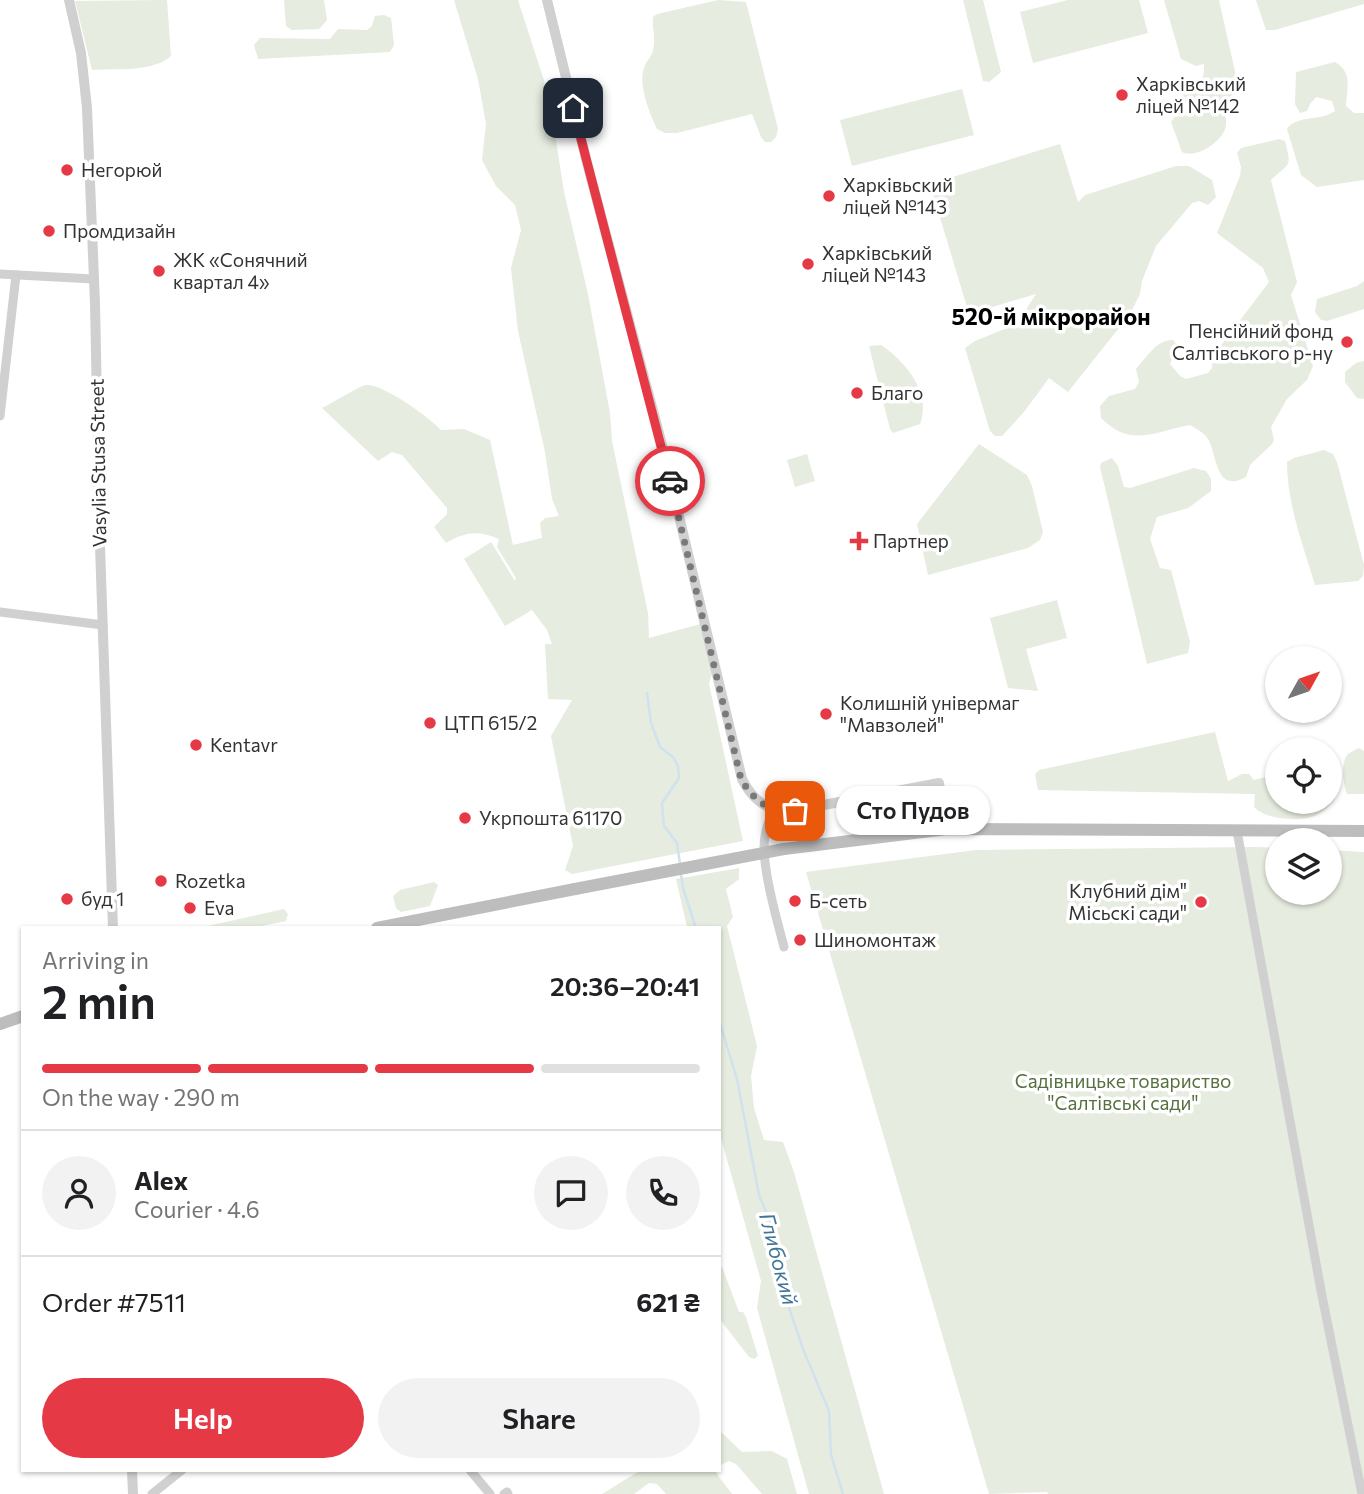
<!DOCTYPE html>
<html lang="en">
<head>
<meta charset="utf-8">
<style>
	:root { --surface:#fff; --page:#f2f2f2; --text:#202124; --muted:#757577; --line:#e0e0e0; --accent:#e63946 }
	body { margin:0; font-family:Commissioner,sans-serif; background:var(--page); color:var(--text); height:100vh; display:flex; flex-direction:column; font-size:26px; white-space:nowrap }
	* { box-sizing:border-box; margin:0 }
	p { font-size:23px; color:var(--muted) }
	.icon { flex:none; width:38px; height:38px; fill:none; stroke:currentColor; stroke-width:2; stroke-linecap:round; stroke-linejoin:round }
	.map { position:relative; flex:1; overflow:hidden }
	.drawer { position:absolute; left:21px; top:926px; width:700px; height:546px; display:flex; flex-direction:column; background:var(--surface); border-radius:0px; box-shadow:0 2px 5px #0004 }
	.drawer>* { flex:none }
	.needle { width:46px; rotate:50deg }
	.fabs { position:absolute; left:1265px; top:646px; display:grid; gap:14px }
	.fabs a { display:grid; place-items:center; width:77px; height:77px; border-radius:50%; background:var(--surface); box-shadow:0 2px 5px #0004; font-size:35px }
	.pin { position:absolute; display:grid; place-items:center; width:60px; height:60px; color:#fff; margin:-30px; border-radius:14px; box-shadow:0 4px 10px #0006 }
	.courier { position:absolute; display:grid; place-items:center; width:70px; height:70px; margin:-35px; border:5px solid #e63946; border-radius:50%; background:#fff; color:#222; box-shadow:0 2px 9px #0007 }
	.bubble { position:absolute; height:49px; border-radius:24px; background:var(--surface); box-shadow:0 2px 5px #0004; font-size:23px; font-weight:600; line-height:49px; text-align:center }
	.summary em { font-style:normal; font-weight:600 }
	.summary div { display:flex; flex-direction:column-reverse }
	.summary { display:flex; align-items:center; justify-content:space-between; height:119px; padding:0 21px }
	h1 { font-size:46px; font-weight:600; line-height:52px }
	.bar { display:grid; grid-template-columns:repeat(4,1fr); gap:10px 7px; align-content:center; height:84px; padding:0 21px }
	.bar i { height:9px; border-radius:5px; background:var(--line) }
	.bar .active { background:var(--accent) }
	.bar p { grid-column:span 4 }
	.line { display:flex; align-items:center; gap:18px; padding:0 21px; border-top:2px solid var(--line) }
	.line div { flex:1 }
	.round { display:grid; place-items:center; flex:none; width:74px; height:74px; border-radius:37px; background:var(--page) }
	.cta { display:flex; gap:14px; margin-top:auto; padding:14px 21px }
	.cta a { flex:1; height:80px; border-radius:42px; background:var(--accent); color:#fff; font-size:28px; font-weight:600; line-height:80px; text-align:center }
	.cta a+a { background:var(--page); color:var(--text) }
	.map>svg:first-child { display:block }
</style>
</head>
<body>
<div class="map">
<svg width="1364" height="1494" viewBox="0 0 1364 1494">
	<rect width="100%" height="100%" fill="#fff"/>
	<g fill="#e6ecdf">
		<path d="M 167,0 L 171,56 C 151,73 116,68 92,70 L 75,1 Z"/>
		<path d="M 284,0 L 324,0 L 327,20 L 319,29 L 292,30 L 286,26 Z"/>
		<path d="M 454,0 L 518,0 L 549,96 L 564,192 L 588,294 L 610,413 L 612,441 L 648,613 L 649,638 L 704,623 L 714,667 L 709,684 L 743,841 L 572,874 L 565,870 L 573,846 L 551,736 L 572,700 L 548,699 L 545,644 L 552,644 L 547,630 L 532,610 L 505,626 L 464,559 L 491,542 L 515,581 L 516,578 L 497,547 L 499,539 C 478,530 465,532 446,543 L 434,527 L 447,514 L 447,508 L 402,455 L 392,452 L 378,461 L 322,408 C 331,404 359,386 366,385 C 382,383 429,417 441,430 L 464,429 L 490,440 L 513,545 L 542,538 L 540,523 L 545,518 L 559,516 L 552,499 L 545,452 L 518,331 L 511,268 L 521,230 L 515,205 L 496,186 L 482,160 L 486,124 L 478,79 Z"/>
		<path d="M 718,0 L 746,2 L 778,129 L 776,137 L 771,142 L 765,142 L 761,137 L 752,114 L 677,133 L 665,133 L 657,129 C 649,112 637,83 645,65 C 648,59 652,56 653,50 C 656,38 652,29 653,17 L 657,14 Z"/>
		<path d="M 963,0 L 983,0 L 1001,72 L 989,82 L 983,81 Z"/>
		<path d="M 1068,0 L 1139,0 L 1148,33 L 1033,63 L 1020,12 Z"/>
		<path d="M 1164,0 L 1219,0 L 1238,85 L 1232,95 L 1223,102 C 1224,109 1227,118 1226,125 C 1224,141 1197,159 1182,152 L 1171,122 L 1175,117 L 1185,115 L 1183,94 C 1195,82 1205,88 1204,64 L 1196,66 L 1181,59 Z"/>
		<path d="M 1256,0 L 1364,0 L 1364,4 L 1275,30 L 1266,30 Z"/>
		<path d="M 384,15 L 391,18 L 394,45 L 390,52 L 258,59 L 254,45 L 260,38 L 330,39 L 338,29 L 367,30 L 372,26 L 375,16 Z"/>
		<path d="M 1335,62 C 1353,73 1347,88 1346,106 L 1354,113 L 1364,113 L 1364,180 L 1317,187 L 1301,175 L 1287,129 C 1298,114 1320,122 1335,111 L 1332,101 L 1316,97 L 1310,104 L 1307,111 L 1300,113 L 1295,104 L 1296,72 Z"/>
		<path d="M 962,89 L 974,135 L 852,166 L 840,120 Z"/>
		<path d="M 1279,139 L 1285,141 C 1292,168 1290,162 1271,180 L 1297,282 L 1291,295 L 1313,366 L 1307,380 L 1287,399 L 1271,427 L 1274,440 L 1272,444 L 1250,465 L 1246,477 C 1218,493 1217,461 1210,443 C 1206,433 1198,430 1190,425 C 1153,432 1131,448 1101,418 L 1100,406 L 1109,396 L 1135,389 L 1139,382 L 1136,369 C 1147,357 1157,339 1173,340 L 1178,346 L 1170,364 L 1180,376 L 1186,379 L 1208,373 L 1212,368 L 1213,356 L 1269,282 L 1263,268 L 1217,233 L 1240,176 L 1241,167 L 1237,153 L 1241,148 Z"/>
		<path d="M 1060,144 L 1078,202 L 1085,195 L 1176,166 L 1189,166 L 1212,180 L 1216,197 L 1208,205 L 1199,201 L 1192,203 L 1156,246 L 1142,281 L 1140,294 L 1130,314 L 1068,392 L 1049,378 L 1024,412 L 1002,436 L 995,436 L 990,431 L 965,348 L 975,341 L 1017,324 L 1036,294 L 969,314 L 930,184 Z"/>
		<path d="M 1364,281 L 1364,309 L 1327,321 L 1321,320 L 1315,312 L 1317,299 L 1357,286 Z"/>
		<path d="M 881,345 C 905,361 932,393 920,424 L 893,433 L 890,429 L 869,346 Z"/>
		<path d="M 1364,361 L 1364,399 L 1357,398 L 1345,382 L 1345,372 L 1356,363 Z"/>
		<path d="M 979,444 L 1027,475 L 1032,486 L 1043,532 L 1040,540 L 1028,548 L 928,575 L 917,524 Z"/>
		<path d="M 1324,450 L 1333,454 L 1337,462 L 1364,565 L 1363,576 L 1358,581 L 1315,585 C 1303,545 1287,504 1287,462 L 1294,458 Z"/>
		<path d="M 807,454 L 815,481 L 795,487 L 787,460 Z"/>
		<path d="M 1112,458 L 1118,466 L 1124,487 L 1130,488 L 1194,468 L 1206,471 L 1211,479 L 1211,491 L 1188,508 L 1157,517 L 1150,539 L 1160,568 L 1171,570 L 1190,642 L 1188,653 L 1147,664 L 1100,467 L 1101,463 Z"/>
		<path d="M 1057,600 L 1067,638 L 1026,649 L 1038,691 L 1008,688 L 990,618 Z"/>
		<path d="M 1215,732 L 1228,781 L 1242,774 L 1249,774 L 1254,780 L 1277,774 L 1278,802 L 1330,802 L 1330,780 L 1336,784 L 1335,799 C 1331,805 1325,810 1319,814 C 1303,823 1266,820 1254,807 L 1255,794 L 1038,790 L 1035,774 L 1039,770 Z"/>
		<path d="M 1359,748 L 1364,751 L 1364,794 L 1347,794 C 1343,784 1340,763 1348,754 C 1349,753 1358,748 1359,748 Z"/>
		<path d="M 1258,847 L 1277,848 L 1278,892 L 1330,892 L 1330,850 L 1364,852 L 1364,1494 L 1048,1494 L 1047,1492 L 989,1494 L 806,872 L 976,850 Z"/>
		<path d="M 739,868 L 739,879 L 726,889 L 733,917 L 727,926 L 757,1046 L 751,1076 L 754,1108 L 764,1140 L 783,1142 L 794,1172 L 884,1494 L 809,1494 L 757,1308 L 761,1281 L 719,1131 L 719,928 L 687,927 L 676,879 Z"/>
		<path d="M 434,882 L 438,885 L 430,906 L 401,912 L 396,908 L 393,896 L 400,890 Z"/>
		<path d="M 284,909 L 288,914 L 286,921 L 257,927 L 203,927 Z"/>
		<path d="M 719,1267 L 722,1267 L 739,1312 L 743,1312 L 746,1317 L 758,1356 L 754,1359 L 749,1357 L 719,1318 Z"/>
		<path d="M 719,1430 L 742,1452 L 772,1451 L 787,1459 L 797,1494 L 762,1494 L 736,1464 L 729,1461 L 719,1466 Z"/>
		<path d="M 641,1470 L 717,1470 L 716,1473 L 732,1494 L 666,1494 L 657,1484 L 649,1483 L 634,1494 L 602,1494 Z"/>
	</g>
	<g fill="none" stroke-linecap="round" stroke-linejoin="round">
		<g stroke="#cfe2ee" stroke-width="2.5">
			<path d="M 647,693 L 651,723 L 660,747 L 673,757 L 678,766 L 679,778 L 662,803 L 664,826 L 677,843 L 680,864"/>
			<path d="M 681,874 L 683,888 L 696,928"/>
			<path d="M 719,1020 L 737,1079 L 759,1195 L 773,1228 L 786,1299 L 803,1349 L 829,1411 L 831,1455 L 843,1494"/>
		</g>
		<g stroke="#d0d0d0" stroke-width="9">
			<path d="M 0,274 L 93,279"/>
			<path d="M 0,416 L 16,275"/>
			<path d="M 0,612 L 103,625"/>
			<path d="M 774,810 C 770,818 766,827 765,836 C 760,862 777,920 784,947"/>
			<path d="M 1237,831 L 1322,1296 L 1362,1494"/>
			<path d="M 470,1470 L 490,1494"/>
			<path d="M 152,1494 L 182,1470"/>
			<path d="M 504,1494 L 507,1492 L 508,1494"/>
		</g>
		<g stroke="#d0d0d0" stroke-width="10">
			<path d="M 69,0 L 81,53 L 87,108 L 95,304 L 100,546 L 113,928"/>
			<path d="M 547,0 L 587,163 L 660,437 L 742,779 C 751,797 766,811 787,812 L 939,783 L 947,829"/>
			<path d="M 132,1470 L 133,1494"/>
		</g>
		<g stroke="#bdbdbd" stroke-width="12">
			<path d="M 784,849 L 947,829 L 1364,831"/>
			<path d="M 377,928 L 575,889"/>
			<path d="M 0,1024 L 23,1016"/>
		</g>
		<path stroke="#bdbdbd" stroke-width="12" d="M 575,889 L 784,849"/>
	</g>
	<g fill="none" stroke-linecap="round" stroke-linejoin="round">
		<path stroke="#7a7a7a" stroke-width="7" stroke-dasharray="0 12.6" d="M 670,481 L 741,779 C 753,800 770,814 795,811"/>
		<path stroke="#e63946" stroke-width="9" d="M 573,108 L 670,481"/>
	</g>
	<g fill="#e63946" stroke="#fff" stroke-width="2.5">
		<circle cx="1122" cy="95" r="7"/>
		<circle cx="67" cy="170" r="7"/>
		<circle cx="829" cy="196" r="7"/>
		<circle cx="49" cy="231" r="7"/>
		<circle cx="808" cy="264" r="7"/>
		<circle cx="159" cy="271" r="7"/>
		<circle cx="1347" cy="342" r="7"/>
		<circle cx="857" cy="393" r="7"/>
		<path d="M855.5 530.5h7v7h7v7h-7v7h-7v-7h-7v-7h7z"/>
		<circle cx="826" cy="714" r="7"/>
		<circle cx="430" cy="723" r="7"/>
		<circle cx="196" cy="745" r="7"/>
		<circle cx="465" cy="818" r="7"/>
		<circle cx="161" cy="881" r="7"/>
		<circle cx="67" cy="899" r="7"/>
		<circle cx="795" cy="901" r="7"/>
		<circle cx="1201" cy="902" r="7"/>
		<circle cx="190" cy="908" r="7"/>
		<circle cx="800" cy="940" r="7"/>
	</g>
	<g text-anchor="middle" stroke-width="7" stroke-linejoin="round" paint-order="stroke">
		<g font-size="19" fill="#333" stroke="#fff" text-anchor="start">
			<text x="1136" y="91">Харківський<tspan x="1136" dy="22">ліцей №142</tspan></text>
			<text x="81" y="177">Негорюй</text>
			<text x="843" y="192">Харківьский<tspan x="843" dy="22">ліцей №143</tspan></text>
			<text x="63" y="238">Промдизайн</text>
			<text x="822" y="260">Харківський<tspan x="822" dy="22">ліцей №143</tspan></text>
			<text x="173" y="267">ЖК «Сонячний<tspan x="173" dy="22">квартал 4»</tspan></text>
			<text x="1333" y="338" text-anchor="end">Пенсійний фонд<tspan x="1333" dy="22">Салтівського р-ну</tspan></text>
			<text x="871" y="400">Благо</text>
			<text x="873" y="548">Партнер</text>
			<text x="840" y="710">Колишній універмаг<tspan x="840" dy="22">"Мавзолей"</tspan></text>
			<text x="444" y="730">ЦТП 615/2</text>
			<text x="210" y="752">Kentavr</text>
			<text x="479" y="825">Укрпошта 61170</text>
			<text x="175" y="888">Rozetka</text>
			<text x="1187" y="898" text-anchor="end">Клубний дім"<tspan x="1187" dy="22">Місьскі сади"</tspan></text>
			<text x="81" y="906">буд 1</text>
			<text x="809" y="908">Б-сеть</text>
			<text x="204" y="915">Eva</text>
			<text x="814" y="947">Шиномонтаж</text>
		</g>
		<g font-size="19" fill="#333" stroke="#fff">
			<text transform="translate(98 463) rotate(-91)" y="7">Vasylia Stusa Street</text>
		</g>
		<g font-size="19" fill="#56703f" stroke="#fff">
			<text x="1123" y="1088">Садівницьке товариство<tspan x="1123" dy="22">"Салтівські сади"</tspan></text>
		</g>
		<g font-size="21" font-style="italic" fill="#3f7597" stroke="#fff">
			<text transform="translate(778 1259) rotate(75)" y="7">Глибокий</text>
		</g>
		<g font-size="23" font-weight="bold" fill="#000" stroke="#fff">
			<text x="1051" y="325">520-й мікрорайон</text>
		</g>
	</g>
</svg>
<div class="fabs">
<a><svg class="needle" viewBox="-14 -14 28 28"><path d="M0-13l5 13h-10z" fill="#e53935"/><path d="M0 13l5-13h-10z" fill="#757577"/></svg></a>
<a><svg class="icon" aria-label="locate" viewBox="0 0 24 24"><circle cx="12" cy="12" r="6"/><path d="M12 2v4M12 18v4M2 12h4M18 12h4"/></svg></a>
<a><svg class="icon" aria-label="layers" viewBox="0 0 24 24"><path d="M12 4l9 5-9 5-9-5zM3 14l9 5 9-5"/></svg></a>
</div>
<div class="pin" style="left:795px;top:811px;background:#ea580c"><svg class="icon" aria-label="bag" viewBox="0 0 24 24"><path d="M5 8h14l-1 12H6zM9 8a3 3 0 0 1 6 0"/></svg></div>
<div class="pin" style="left:573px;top:108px;background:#1f2937"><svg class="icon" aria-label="home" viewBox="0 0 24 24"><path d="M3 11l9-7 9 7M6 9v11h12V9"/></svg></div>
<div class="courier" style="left:670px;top:481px"><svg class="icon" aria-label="car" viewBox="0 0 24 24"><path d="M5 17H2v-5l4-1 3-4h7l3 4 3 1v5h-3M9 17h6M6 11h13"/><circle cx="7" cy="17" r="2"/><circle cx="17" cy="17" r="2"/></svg></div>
<div class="bubble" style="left:836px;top:786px;width:154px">Сто Пудов</div>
<section class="drawer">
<div class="summary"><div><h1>2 min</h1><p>Arriving in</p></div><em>20:36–20:41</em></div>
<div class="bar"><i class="active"></i><i class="active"></i><i class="active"></i><i></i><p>On the way · 290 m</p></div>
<div class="line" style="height:126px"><a class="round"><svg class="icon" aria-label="person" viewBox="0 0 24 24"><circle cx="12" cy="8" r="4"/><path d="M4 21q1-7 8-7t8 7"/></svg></a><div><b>Alex</b><p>Courier · 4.6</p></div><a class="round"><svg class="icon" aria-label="chat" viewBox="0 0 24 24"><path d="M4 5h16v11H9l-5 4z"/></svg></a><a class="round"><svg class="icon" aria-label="phone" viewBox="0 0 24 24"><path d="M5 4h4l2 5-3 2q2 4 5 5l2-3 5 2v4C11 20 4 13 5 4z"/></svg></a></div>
<div class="line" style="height:91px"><div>Order #7511</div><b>621 ₴</b></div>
<div class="cta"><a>Help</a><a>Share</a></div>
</section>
</div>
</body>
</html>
